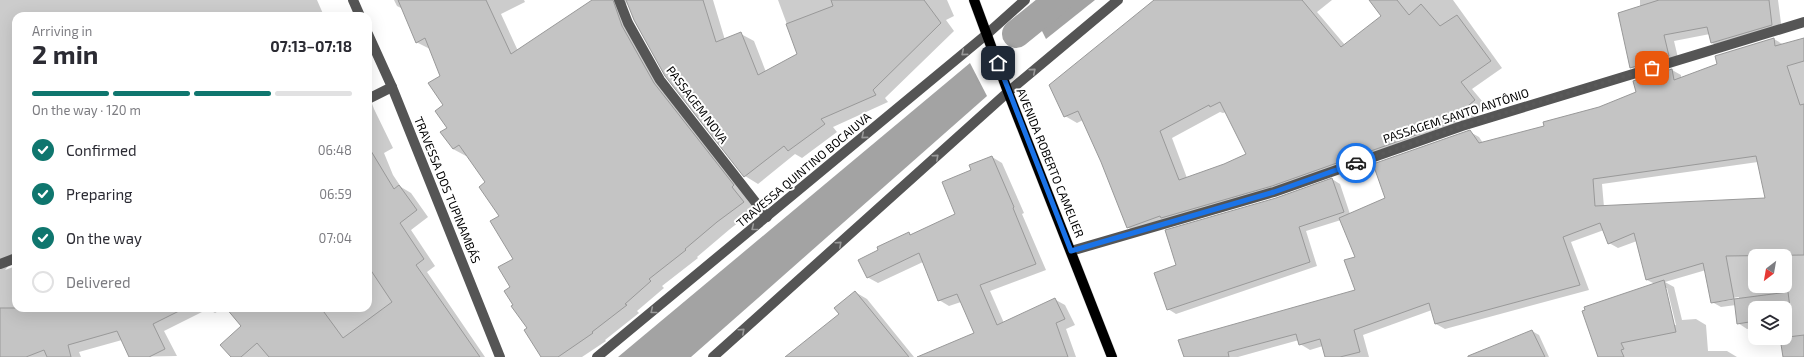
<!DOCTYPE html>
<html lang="en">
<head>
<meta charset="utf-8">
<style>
	:root { --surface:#fff; --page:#f7f7f7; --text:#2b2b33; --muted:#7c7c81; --line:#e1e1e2; --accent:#0f766e }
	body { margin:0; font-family:"Exo 2",sans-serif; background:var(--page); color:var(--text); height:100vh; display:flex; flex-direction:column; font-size:15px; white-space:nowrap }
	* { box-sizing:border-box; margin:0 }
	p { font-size:13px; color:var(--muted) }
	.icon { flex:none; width:22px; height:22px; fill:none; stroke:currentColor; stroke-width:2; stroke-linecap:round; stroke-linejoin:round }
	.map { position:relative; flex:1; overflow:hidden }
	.side { position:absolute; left:12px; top:12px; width:360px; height:300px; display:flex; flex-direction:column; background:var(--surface); border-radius:12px; box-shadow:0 4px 16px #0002 }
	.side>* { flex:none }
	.needle { width:26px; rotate:211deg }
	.tools { position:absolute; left:1748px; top:249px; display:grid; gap:8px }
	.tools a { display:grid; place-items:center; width:44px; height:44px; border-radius:8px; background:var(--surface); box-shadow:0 4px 16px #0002; font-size:20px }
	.pin { position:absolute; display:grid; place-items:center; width:34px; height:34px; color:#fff; margin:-17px; border-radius:8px; box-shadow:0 2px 6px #0006 }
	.courier { position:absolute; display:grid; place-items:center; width:40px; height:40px; margin:-20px; border:3px solid #1a73e8; border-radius:50%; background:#fff; color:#222; box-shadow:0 1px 5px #0007 }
	.headline em { font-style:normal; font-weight:700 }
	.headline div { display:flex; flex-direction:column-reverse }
	.headline { display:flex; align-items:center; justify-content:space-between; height:68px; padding:0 20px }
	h1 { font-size:26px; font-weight:700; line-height:30px }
	.bar { display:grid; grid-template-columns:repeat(4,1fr); gap:6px 4px; align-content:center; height:48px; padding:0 20px }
	.bar i { height:5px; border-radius:3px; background:var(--line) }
	.bar .on { background:var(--accent) }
	.bar p { grid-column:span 4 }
	ol { padding:0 20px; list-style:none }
	li { display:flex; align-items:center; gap:12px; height:44px }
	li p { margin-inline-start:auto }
	li .icon { padding:4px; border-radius:50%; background:var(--accent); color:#fff; stroke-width:4 }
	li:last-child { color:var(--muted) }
	li i { width:22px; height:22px; border:2px solid var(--line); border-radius:50% }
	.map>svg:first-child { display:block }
</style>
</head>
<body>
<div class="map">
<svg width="1804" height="357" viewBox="0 0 1804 357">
	<rect width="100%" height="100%" fill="#fff"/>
	<g fill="#a3a3a3">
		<path d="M 1039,0 L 1095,0 L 1046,39 L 1030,7 Z"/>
		<path d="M 970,63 L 987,96 L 691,357 L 618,357 Z"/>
	</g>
	<g fill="#0003" fill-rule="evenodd">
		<path d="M 0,0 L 317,0 L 324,16 L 16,16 L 16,262 L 9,265 L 5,270 L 16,266 L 16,308 L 224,308 L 215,313 L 208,309 L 164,331 L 177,356 L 130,357 L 122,340 L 79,352 L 81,357 L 0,357 Z"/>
		<path d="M 394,0 L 524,0 L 525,2 L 501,14 L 518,51 L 594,0 L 713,0 L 725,40 L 741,34 L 754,41 L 766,72 L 798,54 L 778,0 L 947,0 L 954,16 L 946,20 L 954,31 L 885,98 L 888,102 L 833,127 L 837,132 L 802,158 L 795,154 L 758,184 L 745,176 L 627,1 L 625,10 L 667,92 L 756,209 L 730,229 L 697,257 L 698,258 L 662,286 L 664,288 L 637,311 L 639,313 L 605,340 L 606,341 L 582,357 L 542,357 L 515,305 L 511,287 L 514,259 L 500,216 L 487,183 L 468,155 L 466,156 L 453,149 L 448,128 L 442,76 L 430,49 L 416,42 L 403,9 L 397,6 Z"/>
		<path d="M 1167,0 L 1332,0 L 1317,12 L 1345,45 L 1383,16 L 1371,0 L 1453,0 L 1502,68 L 1472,89 L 1487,107 L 1468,122 L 1139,234 L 1127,227 L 1102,161 L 1083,120 L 1077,123 L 1065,116 ZM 1220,112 L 1223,113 L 1226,112 L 1247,155 L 1224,165 L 1187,178 L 1172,138 Z"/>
		<path d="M 1640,0 L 1778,0 L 1782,31 L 1723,49 L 1712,43 L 1710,34 L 1674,41 L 1679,62 L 1641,73 L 1631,67 L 1640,7 Z"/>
		<path d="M 1774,39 L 1784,45 L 1804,39 L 1804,193 L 1758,162 L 1602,184 L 1604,207 L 1804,221 L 1804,357 L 1784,357 L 1785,308 L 1755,308 L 1755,328 L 1747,329 L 1738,323 L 1736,305 L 1721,307 L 1712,302 L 1706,270 L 1665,282 L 1674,287 L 1682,320 L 1696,319 L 1706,325 L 1708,351 L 1727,351 L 1737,357 L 1599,357 L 1655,284 L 1647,280 L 1637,241 L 1618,248 L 1609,243 L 1604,230 L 1571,242 L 1589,290 L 1445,329 L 1436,324 L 1432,310 L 1363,335 L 1369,357 L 1326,357 L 1323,346 L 1310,350 L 1300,344 L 1299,340 L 1238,357 L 1185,357 L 1356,291 L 1357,257 L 1341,220 L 1306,231 L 1317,266 L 1176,314 L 1168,309 L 1177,265 L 1276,199 L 1332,179 L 1340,184 L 1350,214 L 1386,198 L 1470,132 L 1479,137 L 1483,143 L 1545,126 L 1599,108 L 1637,92 L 1672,70 L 1681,75 L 1681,78 L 1718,65 ZM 1755,256 L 1785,256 L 1785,286 L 1755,286 ZM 1665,288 L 1667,288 L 1676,325 L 1674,325 ZM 1739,297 L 1739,299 L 1718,302 L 1718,300 Z"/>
		<path d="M 368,92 L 374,109 L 393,148 L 384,153 L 393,175 L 401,187 L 411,193 L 428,217 L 411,230 L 435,266 L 427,272 L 485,357 L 232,357 L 262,308 L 368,308 Z"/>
		<path d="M 992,157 L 1002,163 L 1024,213 L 1022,214 L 1046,270 L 990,291 L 1004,323 L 1054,299 L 1065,305 L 1075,325 L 1066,329 L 1076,357 L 960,357 L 975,333 L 961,302 L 949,306 L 939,300 L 923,262 L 878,283 L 867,277 L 909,233 L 912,235 L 957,214 L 972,171 Z"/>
		<path d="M 855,292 L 867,299 L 914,357 L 787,357 L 841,314 Z"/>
		<path d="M 1532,331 L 1539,335 L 1549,357 L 1467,357 Z"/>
	</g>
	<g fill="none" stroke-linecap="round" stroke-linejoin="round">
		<path stroke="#a3a3a3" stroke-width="28" d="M 1016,34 L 1058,0"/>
	</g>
	<g fill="#c4c4c4" stroke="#999" fill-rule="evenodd">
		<path d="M 398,0 L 486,0 L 511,54 L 592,0 L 613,0 L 622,26 L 654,83 L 734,185 L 732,187 L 744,202 L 717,222 L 685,249 L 686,250 L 649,279 L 651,281 L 625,304 L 627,305 L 592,332 L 593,333 L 558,357 L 541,357 L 524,330 L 527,328 L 511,306 L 513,305 L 504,291 L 510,287 L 498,267 L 513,259 L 490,221 L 499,216 L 479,187 L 485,182 L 459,145 L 453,149 L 440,132 L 447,128 L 435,111 L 443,105 L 428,83 L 440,76 L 425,38 L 416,43 Z"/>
		<path d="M 626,0 L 703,0 L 716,42 L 741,32 L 758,75 L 797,54 L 786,24 L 833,6 L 831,0 L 924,0 L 941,23 L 873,90 L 876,95 L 821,119 L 825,124 L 788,151 L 784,146 L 744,177 L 665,76 L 634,20 Z"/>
		<path d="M 1154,0 L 1302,0 L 1341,47 L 1381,16 L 1369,0 L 1397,0 L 1409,15 L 1421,4 L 1440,26 L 1457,15 L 1491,61 L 1461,82 L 1475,100 L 1457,115 L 1461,119 L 1272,186 L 1161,218 L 1160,216 L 1127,228 L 1101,162 L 1078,111 L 1064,117 L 1049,85 ZM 1220,102 L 1246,154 L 1224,164 L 1179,180 L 1160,131 L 1209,105 L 1210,107 Z"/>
		<path d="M 1659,0 L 1769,0 L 1772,25 L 1711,43 L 1707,27 L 1664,35 L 1669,56 L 1630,68 L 1618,13 Z"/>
		<path d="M 1774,38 L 1775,46 L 1804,38 L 1804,61 L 1787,66 L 1800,105 L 1804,104 L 1804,255 L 1726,256 L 1734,299 L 1711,303 L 1703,263 L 1646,280 L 1634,233 L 1608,244 L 1600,223 L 1563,237 L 1580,285 L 1435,324 L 1429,303 L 1354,330 L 1360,352 L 1340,357 L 1325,357 L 1320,339 L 1299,345 L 1296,334 L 1228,352 L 1229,357 L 1184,357 L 1178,340 L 1355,290 L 1344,260 L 1355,257 L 1339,218 L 1385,198 L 1373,164 L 1470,130 L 1479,143 L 1544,126 L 1543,122 L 1599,107 L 1636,92 L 1633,81 L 1672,69 L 1674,80 L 1717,64 L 1715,56 ZM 1756,156 L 1765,198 L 1595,206 L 1593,179 Z"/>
		<path d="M 368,146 L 394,189 L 399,185 L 417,210 L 400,223 L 424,259 L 416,265 L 480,357 L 269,357 L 257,343 L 241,357 L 231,357 L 220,345 L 241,326 L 226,308 L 321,308 L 343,338 L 392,302 L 368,266 Z"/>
		<path d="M 992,156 L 1014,207 L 1013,208 L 1036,264 L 980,285 L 997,325 L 1055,298 L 1065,319 L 1056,323 L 1068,357 L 917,357 L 974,333 L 957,294 L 938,301 L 919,253 L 867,278 L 858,260 L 878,250 L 877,247 L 909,232 L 910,235 L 955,214 L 942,182 L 971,170 L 969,165 Z"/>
		<path d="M 1332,178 L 1344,212 L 1299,227 L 1310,262 L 1167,310 L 1154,273 L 1176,265 L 1165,230 L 1276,198 Z"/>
		<path d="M 1664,280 L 1676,332 L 1621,343 L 1624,349 L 1621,350 L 1624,357 L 1598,357 L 1582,311 L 1585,310 L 1584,307 Z"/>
		<path d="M 855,291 L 909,357 L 785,357 L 839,314 L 834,308 Z"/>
		<path d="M 1788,292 L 1791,316 L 1785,317 L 1785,308 L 1755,308 L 1755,321 L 1737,324 L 1734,299 Z"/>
		<path d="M 0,308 L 185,308 L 153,324 L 165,349 L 149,357 L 129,357 L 117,331 L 68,345 L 71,357 L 47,357 L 44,350 L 26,357 L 0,357 Z"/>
		<path d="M 1532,330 L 1545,357 L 1468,357 L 1468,356 Z"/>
		<path d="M 1804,335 L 1804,357 L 1783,357 L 1780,338 Z"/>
	</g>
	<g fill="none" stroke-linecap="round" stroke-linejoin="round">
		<defs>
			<path id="major" d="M 974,0 L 1008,92 L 1112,357"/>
		</defs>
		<use href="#major" stroke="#dbdbdb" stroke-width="11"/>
		<g stroke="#555" stroke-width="10">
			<path d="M 353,0 L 360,16"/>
			<path d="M 619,0 L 628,23 L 660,80 L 767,217"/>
			<path d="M 368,34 L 392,87 L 500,357"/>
			<path d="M 368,99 L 392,87"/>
			<path d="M 1071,251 L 1274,192 L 1462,126 L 1804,22"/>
			<path d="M 0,264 L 16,258"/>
			<path d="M 597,357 L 987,34 L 1025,0"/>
			<path d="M 713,357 L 1008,92 L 1118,0"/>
		</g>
		<use href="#major" stroke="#000" stroke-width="10"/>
	</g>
	<defs><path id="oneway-chevron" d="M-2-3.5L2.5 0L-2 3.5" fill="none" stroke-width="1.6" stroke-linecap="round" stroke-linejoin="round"/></defs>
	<g stroke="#999">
		<use href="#oneway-chevron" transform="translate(964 53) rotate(140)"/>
		<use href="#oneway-chevron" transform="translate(1033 71) rotate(-40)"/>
		<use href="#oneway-chevron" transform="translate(864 136) rotate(140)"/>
		<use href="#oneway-chevron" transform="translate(936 157) rotate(-42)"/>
		<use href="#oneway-chevron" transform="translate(754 228) rotate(141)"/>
		<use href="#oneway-chevron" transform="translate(839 244) rotate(-42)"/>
		<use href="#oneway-chevron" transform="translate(653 311) rotate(141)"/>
		<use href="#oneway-chevron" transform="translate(742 331) rotate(-42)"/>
	</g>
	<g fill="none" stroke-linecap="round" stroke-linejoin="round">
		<path stroke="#595959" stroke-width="4" stroke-dasharray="0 7.2" d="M 1356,163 L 1462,126 L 1652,68"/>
		<path stroke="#1a73e8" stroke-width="5" d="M 998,63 L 1071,251 L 1274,192 L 1356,163"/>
	</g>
	<g text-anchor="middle" stroke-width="4" stroke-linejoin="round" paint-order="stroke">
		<g font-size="12" fill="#000" stroke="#fff">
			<text transform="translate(697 105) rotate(53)" y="4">PASSAGEM NOVA</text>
			<text transform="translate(1456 116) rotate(-18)" y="4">PASSAGEM SANTO ANTÔNIO</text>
			<text transform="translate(1050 163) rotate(68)" y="4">AVENIDA ROBERTO CAMELIER</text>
			<text transform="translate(804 170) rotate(-40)" y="4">TRAVESSA QUINTINO BOCAIUVA</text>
			<text transform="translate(447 190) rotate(68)" y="4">TRAVESSA DOS TUPINAMBÁS</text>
		</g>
	</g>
</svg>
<div class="tools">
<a><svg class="needle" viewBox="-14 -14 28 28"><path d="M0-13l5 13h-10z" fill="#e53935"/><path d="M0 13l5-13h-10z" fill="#7c7c81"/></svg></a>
<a><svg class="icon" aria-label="layers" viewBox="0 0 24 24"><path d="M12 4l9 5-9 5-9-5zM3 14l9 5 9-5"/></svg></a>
</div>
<div class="pin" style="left:1652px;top:68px;background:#ea580c"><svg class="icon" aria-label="bag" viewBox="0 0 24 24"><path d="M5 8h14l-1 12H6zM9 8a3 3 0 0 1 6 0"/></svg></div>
<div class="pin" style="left:998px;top:63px;background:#1f2937"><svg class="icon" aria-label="home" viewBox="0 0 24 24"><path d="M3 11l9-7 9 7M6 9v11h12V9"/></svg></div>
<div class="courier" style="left:1356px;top:163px"><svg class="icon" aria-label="car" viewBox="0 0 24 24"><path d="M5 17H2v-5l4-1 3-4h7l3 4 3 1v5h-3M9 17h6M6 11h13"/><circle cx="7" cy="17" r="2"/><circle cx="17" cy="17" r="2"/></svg></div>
<section class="side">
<div class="headline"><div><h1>2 min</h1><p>Arriving in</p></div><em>07:13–07:18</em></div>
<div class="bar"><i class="on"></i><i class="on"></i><i class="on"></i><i></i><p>On the way · 120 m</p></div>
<ol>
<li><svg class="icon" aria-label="check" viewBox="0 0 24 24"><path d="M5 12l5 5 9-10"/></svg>Confirmed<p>06:48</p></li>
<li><svg class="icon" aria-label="check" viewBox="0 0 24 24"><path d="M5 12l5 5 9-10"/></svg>Preparing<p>06:59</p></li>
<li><svg class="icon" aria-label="check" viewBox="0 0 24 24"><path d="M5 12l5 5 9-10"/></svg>On the way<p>07:04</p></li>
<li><i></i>Delivered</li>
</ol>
</section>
</div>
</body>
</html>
